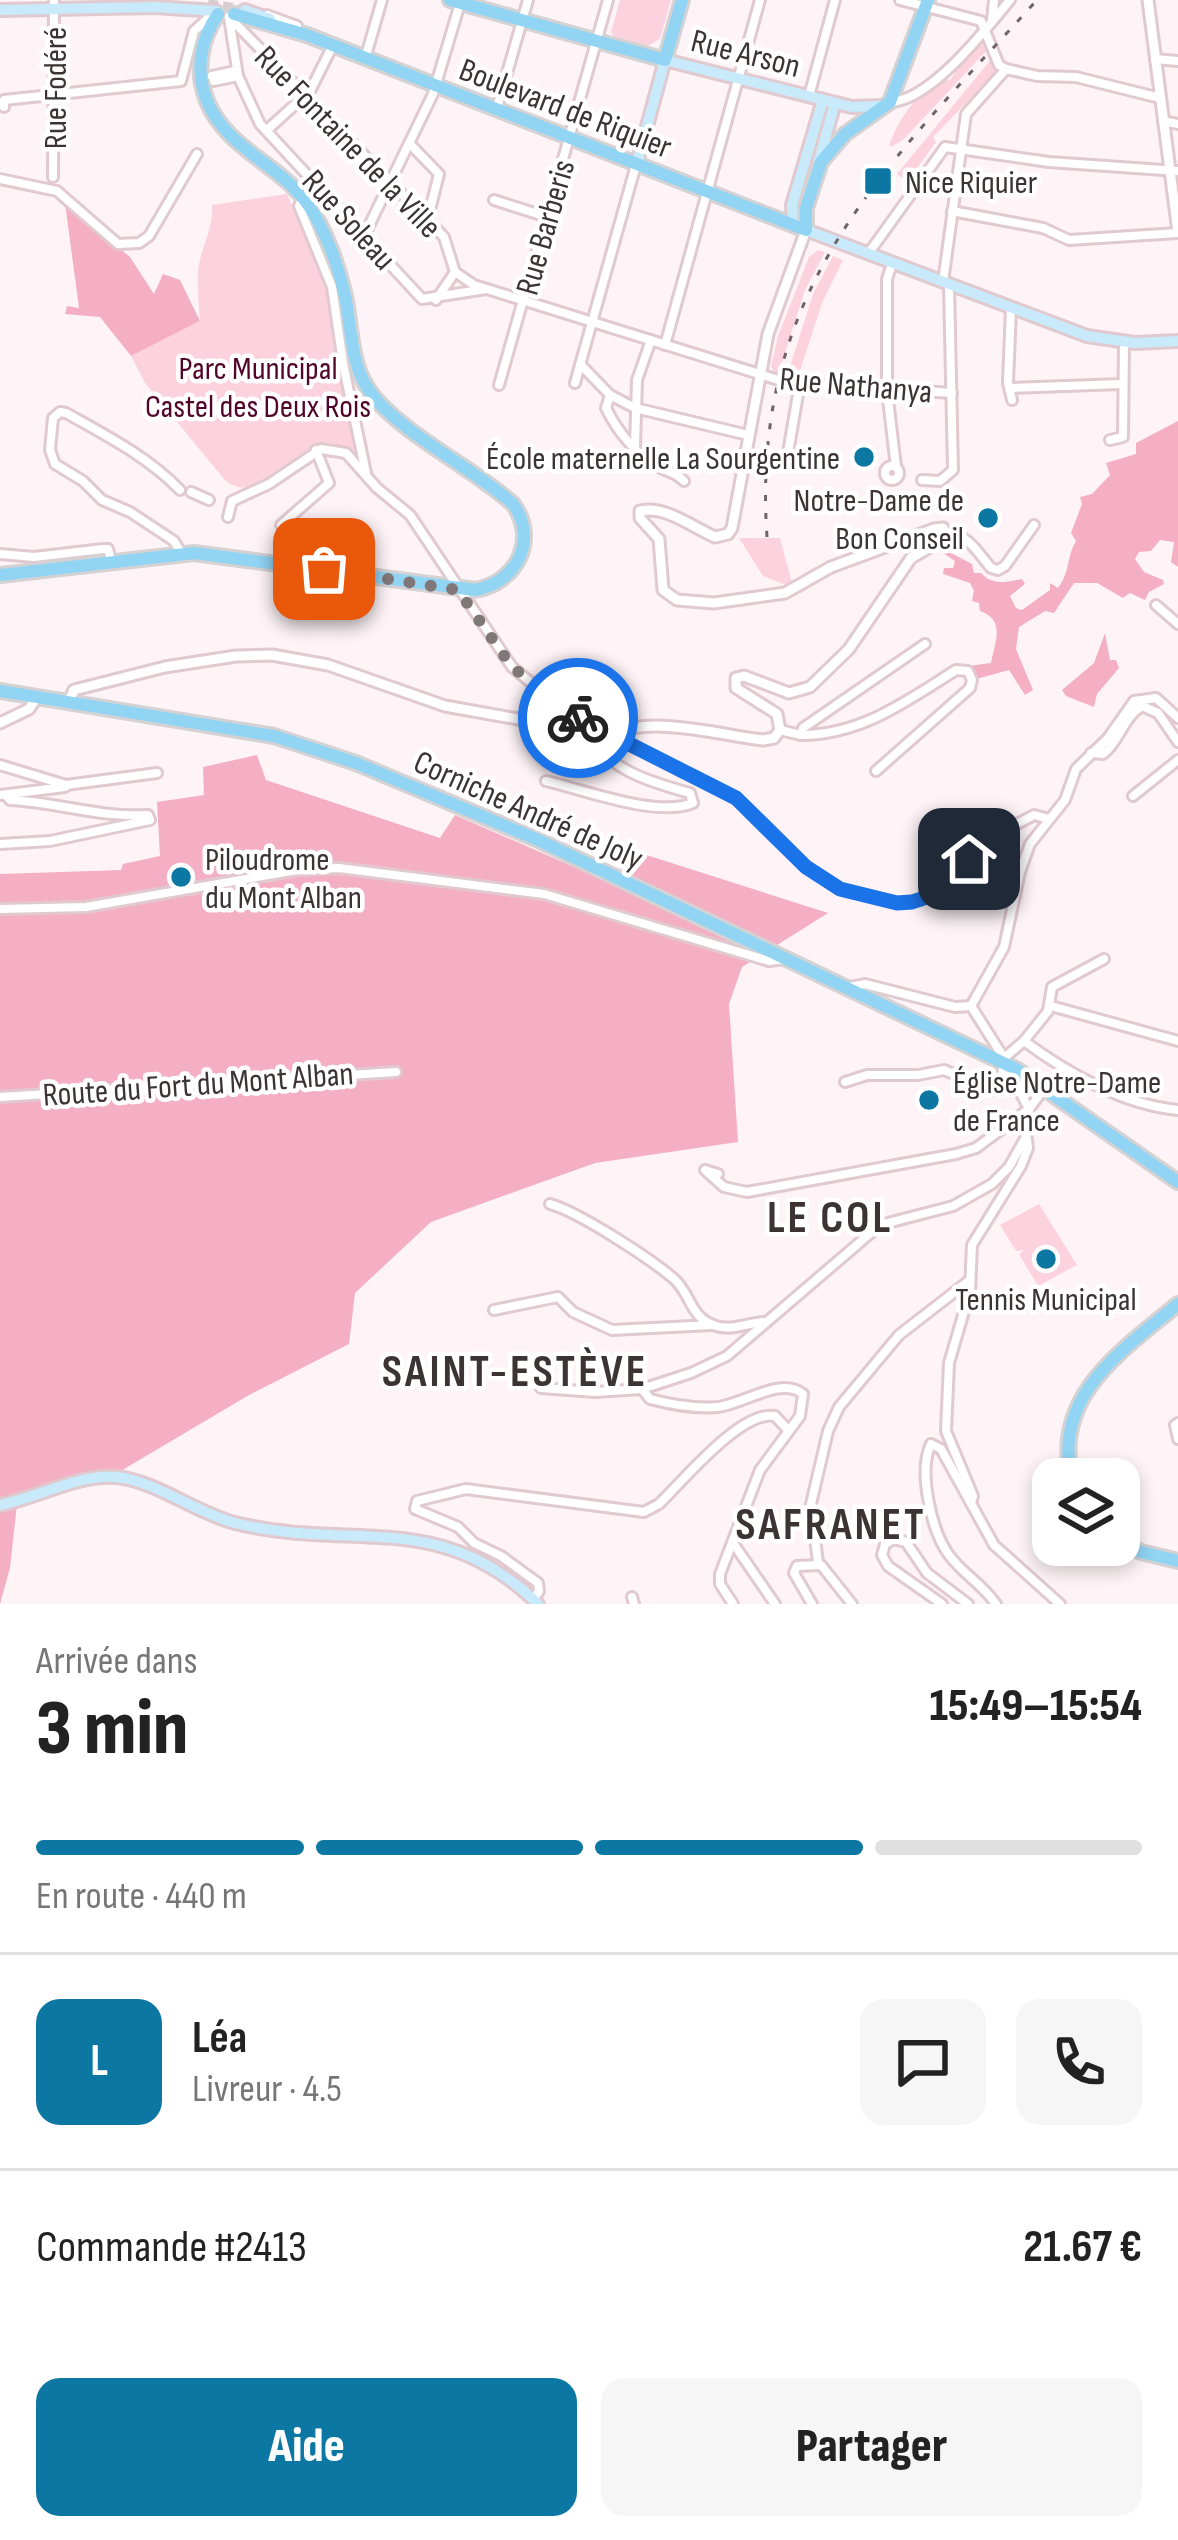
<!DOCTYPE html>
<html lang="fr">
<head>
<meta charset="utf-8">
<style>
	:root { --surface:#fff; --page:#f6f6f6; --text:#222; --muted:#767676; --line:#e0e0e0; --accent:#0b77a2 }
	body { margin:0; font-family:"Sofia Sans Condensed",sans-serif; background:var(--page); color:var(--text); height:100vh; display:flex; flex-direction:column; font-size:45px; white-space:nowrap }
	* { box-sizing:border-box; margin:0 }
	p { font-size:39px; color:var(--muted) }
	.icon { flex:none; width:66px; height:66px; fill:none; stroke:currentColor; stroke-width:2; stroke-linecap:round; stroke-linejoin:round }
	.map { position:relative; height:1604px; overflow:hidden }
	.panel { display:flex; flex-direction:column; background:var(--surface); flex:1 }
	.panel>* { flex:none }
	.fabs { position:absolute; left:1032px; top:1458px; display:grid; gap:24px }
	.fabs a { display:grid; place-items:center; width:108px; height:108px; border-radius:24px; background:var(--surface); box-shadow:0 6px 18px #0003; font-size:60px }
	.pin { position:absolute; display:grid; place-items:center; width:102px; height:102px; color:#fff; margin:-51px; border-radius:24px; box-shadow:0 6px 18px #0006 }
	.courier { position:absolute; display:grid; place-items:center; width:120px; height:120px; margin:-60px; border:9px solid #1a73e8; border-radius:50%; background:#fff; color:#222; box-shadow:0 3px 15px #0007 }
	.summary em { font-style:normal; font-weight:800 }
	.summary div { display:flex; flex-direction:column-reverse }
	.summary { display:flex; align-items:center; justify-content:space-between; height:204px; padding:0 36px }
	h1 { font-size:78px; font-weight:800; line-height:90px }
	.bar { display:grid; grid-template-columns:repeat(4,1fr); gap:18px 12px; align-content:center; height:144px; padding:0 36px }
	.bar i { height:15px; border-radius:9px; background:var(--line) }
	.bar .selected { background:var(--accent) }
	.bar p { grid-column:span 4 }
	.line { display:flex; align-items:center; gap:30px; padding:0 36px; border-top:3px solid var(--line) }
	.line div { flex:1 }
	.round { display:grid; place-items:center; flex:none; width:126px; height:126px; border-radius:24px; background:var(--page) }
	.cta { display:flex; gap:24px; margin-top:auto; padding:24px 36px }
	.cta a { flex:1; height:138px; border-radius:24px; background:var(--accent); color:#fff; font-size:48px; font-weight:800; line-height:138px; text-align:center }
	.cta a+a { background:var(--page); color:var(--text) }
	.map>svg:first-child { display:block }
</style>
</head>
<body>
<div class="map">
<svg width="1178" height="1604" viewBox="0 0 1178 1604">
	<rect width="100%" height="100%" fill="#fef4f7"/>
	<g fill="#fdd2df">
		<path d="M 620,0 L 671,0 L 660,39 L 648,46 L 614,37 L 611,32 Z"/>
		<path d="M 982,45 L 990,47 L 903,140 L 891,147 L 889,145 C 900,117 919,86 951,79 L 972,49 Z"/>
		<path d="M 993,57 L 995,73 L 933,137 L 936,142 L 907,182 L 897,174 Z"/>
		<path d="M 287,194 L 327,282 L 337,355 L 361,455 L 356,459 L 340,447 L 322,445 C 295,459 252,507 224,479 L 145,383 L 131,356 L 200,321 C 199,305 197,288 198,272 C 200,248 214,229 212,205 Z"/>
		<path d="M 818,250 L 825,252 L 805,290 L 777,378 L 771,366 L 778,336 L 809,257 Z"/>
		<path d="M 833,256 L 843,260 L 822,303 L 798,377 L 786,379 L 813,294 Z"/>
		<path d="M 739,538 L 780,538 L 792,583 L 786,585 L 763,576 Z"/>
		<path d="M 1039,1204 L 1077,1265 L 1038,1286 L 1019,1254 L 1024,1250 L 1016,1251 L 1000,1225 Z"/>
	</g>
	<g fill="#f5afc5">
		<path d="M 65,203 L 130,257 L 154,294 L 163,274 L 180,280 L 200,321 L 131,356 L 100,317 L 65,314 L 67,306 L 79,308 Z"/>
		<path d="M 1178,421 L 1178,567 L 1171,562 L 1174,542 L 1160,540 L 1151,551 L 1139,552 L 1135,559 L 1144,572 L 1163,580 L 1164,584 L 1149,592 L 1145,600 L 1130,593 L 1123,598 L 1097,583 L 1074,583 L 1054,613 L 1045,611 L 1019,627 L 1016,649 L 1033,690 L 1025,695 L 1009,670 L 976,679 L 968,666 L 991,663 C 995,642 1006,620 980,611 L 979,603 L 972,601 L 974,591 L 970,583 L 943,574 L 944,568 L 953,568 L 955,561 L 943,553 L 947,551 L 972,564 L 974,573 L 981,573 C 992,586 1008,582 1022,579 L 1025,584 L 1010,596 L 1016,608 L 1022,610 L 1050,590 L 1050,583 L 1058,588 C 1071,570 1066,558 1076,541 L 1071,533 L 1082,504 L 1080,497 L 1092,494 L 1110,475 L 1106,463 L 1136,454 L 1136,443 Z"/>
		<path d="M 1105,633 L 1110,660 L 1116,660 L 1119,668 L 1097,694 L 1094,707 L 1066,696 L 1062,690 L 1094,663 Z"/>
		<path d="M 257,755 L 266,780 L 440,838 L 455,815 L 611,883 L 634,851 L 828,913 L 742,967 L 729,1004 L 738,1142 L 595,1163 L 431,1222 L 355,1293 L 349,1344 L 249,1395 L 119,1472 L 88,1475 L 18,1495 L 10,1568 L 0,1604 L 0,874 L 121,870 L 123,864 L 160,856 L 157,802 L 204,795 L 203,767 Z"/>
	</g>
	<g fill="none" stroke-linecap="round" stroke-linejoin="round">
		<path stroke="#d7cdd0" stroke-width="10" stroke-dasharray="10 5" stroke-linecap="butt" d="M 208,4 L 245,10"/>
		<defs>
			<g id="minor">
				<path d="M 900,0 L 981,21 L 999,65 L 1006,69"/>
				<path d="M 267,15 L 297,26"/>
				<path d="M 229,17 L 238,76 L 260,124 L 422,299 L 486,289"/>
				<path d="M 229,17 L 444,237 L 455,272"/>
				<path d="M 992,21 L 994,0"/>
				<path d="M 365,59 L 382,0"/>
				<path d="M 1155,59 L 1178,61"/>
				<path d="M 1006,69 L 1037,76 L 1076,77 L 1160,98"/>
				<path d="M 212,76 L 235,71"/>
				<path d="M 214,81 L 238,76"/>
				<path d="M 809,96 L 835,0"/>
				<path d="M 891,102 C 931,100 985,30 1010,0"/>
				<path d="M 4,107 L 4,100 L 181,81 L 194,31 L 216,11"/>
				<path d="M 497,108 L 528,0"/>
				<path d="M 1163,121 L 1178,124"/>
				<path d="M 267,130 L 310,91 L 332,47"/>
				<path d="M 409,143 L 439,174 L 428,218"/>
				<path d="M 53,177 L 54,0"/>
				<path d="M 0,179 L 57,191 L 118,244 L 139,243 L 149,236 L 197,154"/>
				<path d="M 302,199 L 299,206 L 332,287 L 343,363 L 366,473"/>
				<path d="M 494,200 L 547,217"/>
				<path d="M 952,211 L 1043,228 L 1069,240 L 1178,233"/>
				<path d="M 364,236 L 433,94 L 461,0"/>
				<path d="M 868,254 L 945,147 L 1049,162 L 1178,171"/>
				<path d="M 892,264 L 887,279 L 887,391 L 896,467"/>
				<path d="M 455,272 L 474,285 L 785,382 L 952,393"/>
				<path d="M 943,282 L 966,114 L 1006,69"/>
				<path d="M 436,300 L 455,272"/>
				<path d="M 1011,308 L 1008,383 L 1012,400"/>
				<path d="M 665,345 L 760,0"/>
				<path d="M 580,364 L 610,395 L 635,408 L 748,435"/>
				<path d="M 575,383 L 636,165"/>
				<path d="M 499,385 L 608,0"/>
				<path d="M 1011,388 L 1122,384"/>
				<path d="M 610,395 L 606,408 C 617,431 637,456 659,467 C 670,473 675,472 684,481"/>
				<path d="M 1110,440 L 1123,437 L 1124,342"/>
				<path d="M 635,446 L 637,380 L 651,340"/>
				<path d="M 786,464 L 800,383"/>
				<circle cx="892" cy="473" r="7"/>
				<path d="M 922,480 L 940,481 L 953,470 L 949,285"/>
				<path d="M 180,490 C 148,457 107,436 66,413 L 60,412 L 53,418 L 50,450 L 55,464 L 83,481 L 102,500 L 130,512 L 174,541 L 181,553"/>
				<path d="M 191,492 L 209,500"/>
				<path d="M 228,517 L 232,501 L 269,484 L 321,449 L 346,453 L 377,488 L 410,515 L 512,667 L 568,713 L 736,798 L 806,867 L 840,889 L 897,903 L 920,900 L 1002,832 L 1034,815 L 1049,819"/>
				<path d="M 281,525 L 329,483 L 316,450"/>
				<path d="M 948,533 C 969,535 978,553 991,568 L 998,570 L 1005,566 L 1034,525"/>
				<path d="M 0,554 L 34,557 L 103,549 L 108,549 L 111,560"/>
				<path d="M 320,570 L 318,588 L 327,600 L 342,607"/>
				<path d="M 323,594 L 330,570"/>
				<path d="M 1156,605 L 1178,624"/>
				<path d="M 780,730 L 801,735 L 803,728 L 925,644"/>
				<path d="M 801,735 C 861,735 907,701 956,670 L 968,671 L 972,680 L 970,688 L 876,771"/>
				<path d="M 1091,753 L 1103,754 C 1120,741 1123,717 1142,706 L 1158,713 L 1178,742"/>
				<path d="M 0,765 L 66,785 L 157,773"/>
				<path d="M 546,781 C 585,790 657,818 693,803 L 690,793 C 661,785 592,767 598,730"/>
				<path d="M 0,795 L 65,787"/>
				<path d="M 1133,796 L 1178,760"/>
				<path d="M 0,844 L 50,841 L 150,820 L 148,815 C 100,818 56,802 10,800 L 6,795"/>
				<path d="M 0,909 L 86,907 L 297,870 L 339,868 L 544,894 L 769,961 L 785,959"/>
				<path d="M 850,987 L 865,984 L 955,1007 L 971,1006"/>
				<path d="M 971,1006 L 1004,947 L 1020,872 L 1030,844 L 1065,800 L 1076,769 L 1108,738 L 1134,701 L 1156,698 L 1178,718"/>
				<path d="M 971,1006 L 1004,1058"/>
				<path d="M 1051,1006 L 1178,1041"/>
				<path d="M 1024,1041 C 1067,1073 1124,1105 1178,1110"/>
				<path d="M 1007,1067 L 1029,1109"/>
				<path d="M 845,1082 L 867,1075 L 918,1075 L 944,1070 L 992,1090 L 1001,1089 L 1004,1058 L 1024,1041 L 1048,1011 L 1052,987 L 1104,959"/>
				<path d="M 0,1097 L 396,1072"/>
				<path d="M 718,1174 L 705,1170 L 724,1187 L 747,1192 L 956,1154 L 976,1148 L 1029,1109"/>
				<path d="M 550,1204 C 579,1212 649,1258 673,1278 C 692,1294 689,1318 716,1326 C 732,1331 748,1323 763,1322"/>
				<path d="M 494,1310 L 558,1297 L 573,1312 L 612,1330 L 712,1325"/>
				<path d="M 541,1388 L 595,1392 L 642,1389"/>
				<path d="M 1178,1423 L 1175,1425 L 1178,1439"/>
				<path d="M 971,1503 L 973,1496 L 946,1431 L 949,1363 L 970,1291 L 972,1245 L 1021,1166 L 1028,1148 L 1027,1139"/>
				<path d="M 733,1543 L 775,1604"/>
				<path d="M 818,1563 L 811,1504 L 828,1431 L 839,1407 L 899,1335 L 970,1280"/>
				<path d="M 632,1597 L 634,1604"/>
				<path d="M 533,1600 L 539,1591 L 538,1583 L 501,1556 L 474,1543 L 458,1527 L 415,1509 L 417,1501 L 466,1489 L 644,1512 L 659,1504 C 684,1480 741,1410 775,1416 L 788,1430"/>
				<path d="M 733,1604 L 720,1584 L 720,1574 L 760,1470 L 800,1416 L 803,1394 C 781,1376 744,1404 718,1407 C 694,1409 673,1405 650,1399 L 642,1389 L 691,1373 L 727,1356 L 880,1225 L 953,1206 L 992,1184 L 1009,1167 L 1026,1137 L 1029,1109 L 1043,1090"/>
				<path d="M 812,1604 L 794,1573 L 797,1566 L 821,1565 L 852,1604"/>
				<path d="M 942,1604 L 888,1566 L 882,1555 L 885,1544 L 894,1539 L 906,1542 L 927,1573 L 968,1604"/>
				<path d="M 996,1604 C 983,1585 962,1573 949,1555 C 931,1531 918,1470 931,1444 L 941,1449 L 994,1545 L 1060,1604"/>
			</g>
			<g id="tertiary">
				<path d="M 1148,0 L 1178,232"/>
				<path d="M 68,703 L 74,690 L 165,667 L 236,656 L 272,655 L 328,665 L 445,706 L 574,729 L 601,728"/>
				<path d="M 0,723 L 29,709 L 37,697"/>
				<path d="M 614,733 C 655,716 720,735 763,740 L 774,738 L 780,730 L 777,714 L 736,688 L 736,678 L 744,676 L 789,693 L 810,687 L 849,649 L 911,558 L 947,537 L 943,528 L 934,529 L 831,567 L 785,593 L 714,603 L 677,600 L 663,590 L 659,539 L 640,518 L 640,511 C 665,505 692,527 715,537 L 728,534 L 732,528 L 768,334 L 806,230"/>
			</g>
			<g id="secondary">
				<path d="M 0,10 L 155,7 L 216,11"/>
				<path d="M 245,10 L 270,19"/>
				<path d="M 819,160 L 835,103"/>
				<path d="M 637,163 L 665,60 L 852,107 L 881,106"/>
				<path d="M 793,223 L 792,205 L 823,100"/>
				<path d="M 806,230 L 1087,336 L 1135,343 L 1178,341"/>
				<path d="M 0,1505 C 37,1498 78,1474 116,1477 C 154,1480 196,1513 235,1523 C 352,1552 439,1507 538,1604"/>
			</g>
			<g id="primary">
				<path d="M 450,0 L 665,60 L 682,0"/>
				<path d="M 234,14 L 307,35 L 806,230 L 806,208 L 821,162 L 845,134 L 890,102 L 928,0"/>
				<path d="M 0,575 L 194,553 L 475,590 C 516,583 539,540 513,504 C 474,469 405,435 374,397 C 348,366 353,328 344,292 C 338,265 325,230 309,206 C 282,165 227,150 207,101 C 195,71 200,40 218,14"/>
				<path d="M 0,691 L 274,736 L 356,763 L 536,839 L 1016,1069 L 1178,1182"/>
				<path d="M 1072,1479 C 1051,1396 1123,1350 1178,1304"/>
				<path d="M 1119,1542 L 1141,1552 L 1178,1561"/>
			</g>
		</defs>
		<use href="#minor" stroke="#e1c9d0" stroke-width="14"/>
		<use href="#tertiary" stroke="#e1c9d0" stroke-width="15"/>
		<use href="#secondary" stroke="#e1c9d0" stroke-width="16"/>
		<use href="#primary" stroke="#d4d2d3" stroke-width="18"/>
		<use href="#minor" stroke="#fff" stroke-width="8"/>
		<use href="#tertiary" stroke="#fff" stroke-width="9"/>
		<use href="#secondary" stroke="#c8eafa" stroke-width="10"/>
		<use href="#primary" stroke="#92d4f4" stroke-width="12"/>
		<path stroke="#6f6568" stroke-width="3" stroke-dasharray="6 12" stroke-linecap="butt" d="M 767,537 C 750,288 884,169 1037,0"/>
	</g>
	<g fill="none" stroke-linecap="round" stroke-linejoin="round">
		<path stroke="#807779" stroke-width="12" stroke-dasharray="0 21.6" d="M 324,569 L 458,590 L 512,667 L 578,718"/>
		<path stroke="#1a73e8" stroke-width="15" d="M 578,718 L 736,798 L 806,867 L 840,889 L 897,903 L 912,902 L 927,897 L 969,859"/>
	</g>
	<g fill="#0b77a2" stroke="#fff" stroke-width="4.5">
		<rect x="863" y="166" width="30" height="30" rx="6"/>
		<circle cx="864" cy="457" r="12"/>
		<circle cx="988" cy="518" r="12"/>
		<circle cx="181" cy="877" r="12"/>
		<circle cx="929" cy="1100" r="12"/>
		<circle cx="1046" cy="1259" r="12"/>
	</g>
	<g text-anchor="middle" stroke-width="9" stroke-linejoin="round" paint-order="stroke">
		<g font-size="33" fill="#3c3335" stroke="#fff">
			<text transform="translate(746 52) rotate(14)" y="12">Rue Arson</text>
			<text transform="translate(54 88) rotate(-90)" y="12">Rue Fodéré</text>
			<text transform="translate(566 107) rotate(21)" y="12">Boulevard de Riquier</text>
			<text transform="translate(349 141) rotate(46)" y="12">Rue Fontaine de la Ville</text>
			<text transform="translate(350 219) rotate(48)" y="12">Rue Soleau</text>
			<text transform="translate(544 227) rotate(-74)" y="12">Rue Barberis</text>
			<text transform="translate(856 384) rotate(5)" y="12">Rue Nathanya</text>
			<text transform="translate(529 809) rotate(24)" y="12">Corniche André de Joly</text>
			<text transform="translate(198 1083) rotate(-4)" y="12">Route du Fort du Mont Alban</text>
		</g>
		<g font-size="33" fill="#3c3335" stroke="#fff" text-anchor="start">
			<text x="905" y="193">Nice Riquier</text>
			<text x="840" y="469" text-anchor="end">École maternelle La Sourgentine</text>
			<text x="964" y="511" text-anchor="end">Notre-Dame de<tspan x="964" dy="38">Bon Conseil</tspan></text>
			<text x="205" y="870">Piloudrome<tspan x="205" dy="38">du Mont Alban</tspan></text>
			<text x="953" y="1093">Église Notre-Dame<tspan x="953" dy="38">de France</tspan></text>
			<text x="1046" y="1310" text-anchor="middle">Tennis Municipal</text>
		</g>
		<g font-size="33" fill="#51052b" stroke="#fff">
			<text x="258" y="379">Parc Municipal<tspan x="258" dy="38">Castel des Deux Rois</tspan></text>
		</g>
		<g font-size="45" font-weight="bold" letter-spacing="3" fill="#3c3335" stroke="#fff">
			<text x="830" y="1232">LE COL</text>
			<text x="515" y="1386">SAINT-ESTÈVE</text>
			<text x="831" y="1539">SAFRANET</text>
		</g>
	</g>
</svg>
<div class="fabs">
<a><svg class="icon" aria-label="layers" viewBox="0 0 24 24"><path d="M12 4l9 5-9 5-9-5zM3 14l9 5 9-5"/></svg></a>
</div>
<div class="pin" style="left:324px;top:569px;background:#ea580c"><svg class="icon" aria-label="bag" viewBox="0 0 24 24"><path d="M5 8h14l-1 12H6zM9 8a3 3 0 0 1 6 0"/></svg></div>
<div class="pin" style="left:969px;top:859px;background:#1f2937"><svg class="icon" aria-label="home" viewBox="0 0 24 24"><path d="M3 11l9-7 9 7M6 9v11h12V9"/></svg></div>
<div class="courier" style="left:578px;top:718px"><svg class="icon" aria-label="bike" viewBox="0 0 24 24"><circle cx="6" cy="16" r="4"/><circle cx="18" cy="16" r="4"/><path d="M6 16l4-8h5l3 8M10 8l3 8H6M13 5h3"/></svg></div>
</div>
<section class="panel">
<div class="summary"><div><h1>3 min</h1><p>Arrivée dans</p></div><em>15:49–15:54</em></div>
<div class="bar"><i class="selected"></i><i class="selected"></i><i class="selected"></i><i></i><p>En route · 440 m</p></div>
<div class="line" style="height:216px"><b class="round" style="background:var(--accent);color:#fff">L</b><div><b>Léa</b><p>Livreur · 4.5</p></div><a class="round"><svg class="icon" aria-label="chat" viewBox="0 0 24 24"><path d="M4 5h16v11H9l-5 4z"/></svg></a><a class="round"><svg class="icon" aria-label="phone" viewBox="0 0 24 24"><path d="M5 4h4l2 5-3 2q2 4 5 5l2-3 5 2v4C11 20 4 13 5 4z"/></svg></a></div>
<div class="line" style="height:156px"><div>Commande #2413</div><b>21.67 €</b></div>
<div class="cta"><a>Aide</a><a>Partager</a></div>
</section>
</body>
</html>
